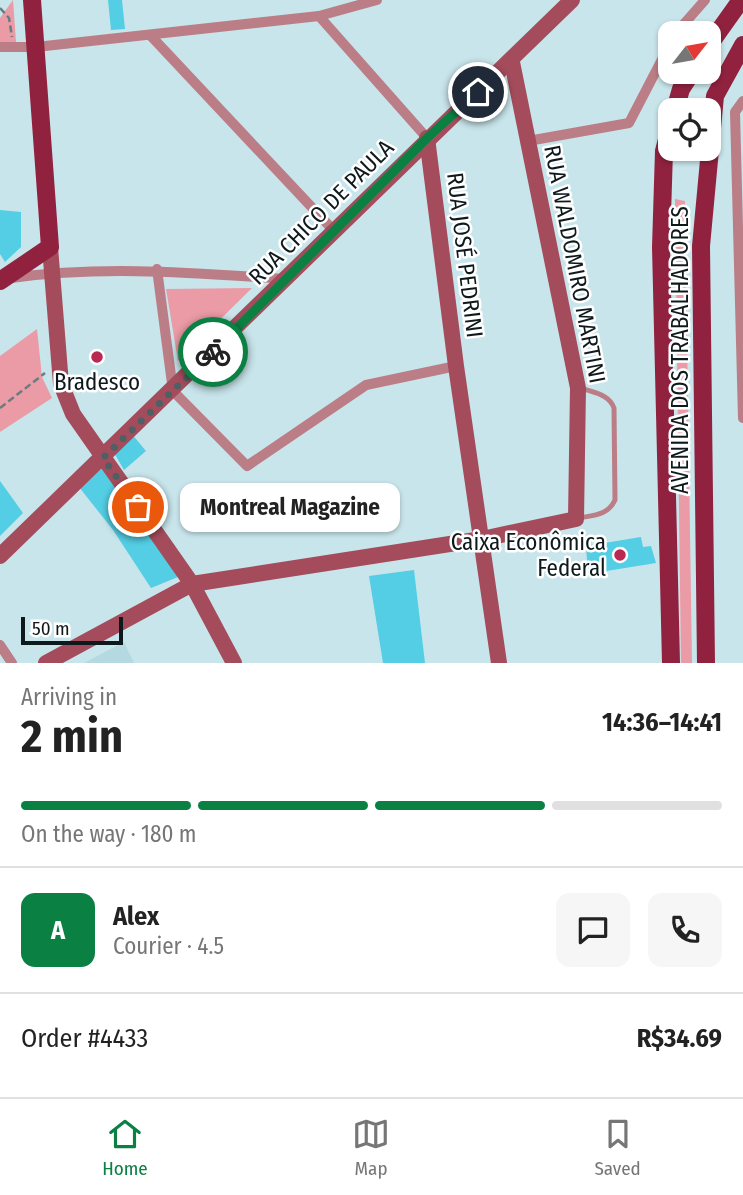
<!DOCTYPE html>
<html lang="en">
<head>
<meta charset="utf-8">
<style>
	:root { --surface:#fff; --page:#f6f6f6; --text:#222; --muted:#767676; --line:#e0e0e0; --accent:#0b8043 }
	body { margin:0; font-family:"Fira Sans Condensed",sans-serif; background:var(--page); color:var(--text); height:100vh; display:flex; flex-direction:column; font-size:26px; white-space:nowrap }
	* { box-sizing:border-box; margin:0 }
	p { font-size:23px; color:var(--muted) }
	.icon { flex:none; width:38px; height:38px; fill:none; stroke:currentColor; stroke-width:2; stroke-linecap:round; stroke-linejoin:round }
	.map { position:relative; height:663px; overflow:hidden }
	.side { display:flex; flex-direction:column; background:var(--surface); flex:1 }
	.side>* { flex:none }
	.needle { width:46px; rotate:59deg }
	.tools { position:absolute; left:658px; top:21px; display:grid; gap:14px }
	.tools a { display:grid; place-items:center; width:63px; height:63px; border-radius:14px; background:var(--surface); box-shadow:0 2px 5px #0004; font-size:35px }
	.scale { position:absolute; left:21px; bottom:18px; width:102px; box-sizing:border-box; padding-left:7px; border:4px solid #0e191b; border-top:0; font-size:19px; line-height:24px; white-space:nowrap; color:#0e191b; -webkit-text-stroke:5px #fff; paint-order:stroke }
	.pin { position:absolute; display:grid; place-items:center; width:60px; height:60px; color:#fff; margin:-30px; border:4px solid #fff; border-radius:50%; box-shadow:0 2px 7px #0007 }
	.courier { position:absolute; display:grid; place-items:center; width:70px; height:70px; margin:-35px; border:5px solid #0b8043; border-radius:50%; background:#fff; color:#222; box-shadow:0 2px 9px #0007 }
	.bubble { position:absolute; height:49px; border-radius:14px; background:var(--surface); box-shadow:0 2px 5px #0004; font-size:23px; font-weight:700; line-height:49px; text-align:center }
	.headline em { font-style:normal; font-weight:700 }
	.headline div { display:flex; flex-direction:column-reverse }
	.headline { display:flex; align-items:center; justify-content:space-between; height:119px; padding:0 21px }
	h1 { font-size:46px; font-weight:700; line-height:52px }
	.bar { display:grid; grid-template-columns:repeat(4,1fr); gap:10px 7px; align-content:center; height:84px; padding:0 21px }
	.bar i { height:9px; border-radius:5px; background:var(--line) }
	.bar .current { background:var(--accent) }
	.bar p { grid-column:span 4 }
	.line { display:flex; align-items:center; gap:18px; padding:0 21px; border-top:2px solid var(--line) }
	.line div { flex:1 }
	.round { display:grid; place-items:center; flex:none; width:74px; height:74px; border-radius:14px; background:var(--page) }
	.tab-bar { display:flex; justify-content:space-around; align-items:center; height:98px; border-top:2px solid var(--line); background:var(--surface); font-size:19px; color:var(--muted) }
	.tab-bar a { display:grid; justify-items:center; gap:4px }
	.tab-bar .current { color:var(--accent) }
	.map>svg:first-child { display:block }
</style>
</head>
<body>
<div class="map">
<svg width="743" height="663" viewBox="0 0 743 663">
	<rect width="100%" height="100%" fill="#c8e5eb"/>
	<path fill="#b4d9e1" d="M 124,642 L 134,663 L 84,663 Z"/>
	<g fill="#ea9ba6">
		<path d="M 13,0 L 16,42 L 0,42 L 0,18 Z"/>
		<path d="M 675,199 L 685,201 L 692,663 L 681,663 Z"/>
		<path d="M 252,288 L 178,361 L 166,289 Z"/>
		<path d="M 37,329 L 42,377 L 52,398 L 0,432 L 0,356 Z"/>
	</g>
	<g fill="#53cee4">
		<path d="M 108,0 L 122,0 L 125,29 L 111,30 Z"/>
		<path d="M 0,210 L 21,212 L 21,247 L 5,262 L 0,254 Z"/>
		<path d="M 131,433 L 146,451 L 124,470 L 113,451 Z"/>
		<path d="M 98,463 L 178,577 L 151,588 L 113,530 L 79,487 Z"/>
		<path d="M 0,481 L 23,513 L 0,536 Z"/>
		<path d="M 641,537 L 643,547 L 651,546 L 656,563 L 588,574 L 586,546 Z"/>
		<path d="M 414,570 L 425,663 L 383,663 L 369,576 Z"/>
	</g>
	<g fill="none" stroke-linecap="round" stroke-linejoin="round">
		<g stroke="#697c80" stroke-width="2.5" stroke-dasharray="7 3.5" stroke-linecap="butt">
			<path d="M 0,8 L 9,18 L 12,37"/>
			<path d="M 0,408 L 45,373"/>
		</g>
		<path stroke="#bb7e86" stroke-width="5" d="M 579,518 C 595,515 608,515 615,500 L 614,408 C 609,394 594,393 581,388"/>
		<g stroke="#bb7e86" stroke-width="10">
			<path d="M 319,16 L 427,138"/>
			<path d="M 676,33 L 705,0"/>
			<path d="M 151,36 L 335,232"/>
			<path d="M 0,47 L 36,47 L 319,16 L 377,0"/>
			<path d="M 743,101 L 735,112 L 743,418"/>
			<path d="M 528,141 L 629,123 L 670,44"/>
			<path d="M 157,269 L 173,391 L 247,466 L 366,385 L 456,366"/>
			<path d="M 11,278 C 104,265 195,273 287,279"/>
			<path d="M 0,645 L 12,663"/>
		</g>
		<g stroke="#a44c5c" stroke-width="16">
			<path d="M 427,138 L 456,366 L 499,663"/>
			<path d="M 50,247 L 61,384 L 73,414 L 192,584 L 234,663"/>
			<path d="M 0,556 L 572,0"/>
			<path d="M 46,663 L 192,584 L 482,539 L 576,519 L 578,388 L 512,62"/>
		</g>
		<g stroke="#91223f" stroke-width="18">
			<path d="M 709,45 L 741,0"/>
			<path d="M 675,110 L 681,89 L 692,72"/>
			<path d="M 670,128 L 664,151 L 661,247 L 671,663"/>
			<path d="M 0,281 L 50,247 L 32,0"/>
			<path d="M 706,663 L 701,246 L 715,96 L 743,45"/>
		</g>
	</g>
	<g fill="none" stroke-linecap="round" stroke-linejoin="round">
		<path stroke="#4f6064" stroke-width="7" stroke-dasharray="0 12.6" d="M 138,507 L 103,458 L 213,352"/>
		<path stroke="#0b8043" stroke-width="9" d="M 213,352 L 427,138 L 478,92"/>
	</g>
	<g fill="#b92951" stroke="#fff" stroke-width="2.5">
		<circle cx="97" cy="357" r="7"/>
		<circle cx="620" cy="555" r="7"/>
	</g>
	<g text-anchor="middle" stroke-width="5" stroke-linejoin="round" paint-order="stroke">
		<g font-size="23" fill="#0e191b" stroke="#fff">
			<text transform="translate(321 212) rotate(-45)" y="8">RUA CHICO DE PAULA</text>
			<text transform="translate(465 255) rotate(83)" y="8">RUA JOSÉ PEDRINI</text>
			<text transform="translate(575 264) rotate(79)" y="8">RUA WALDOMIRO MARTINI</text>
			<text transform="translate(680 350) rotate(-90)" y="8">AVENIDA DOS TRABALHADORES</text>
		</g>
		<g font-size="23" fill="#0e191b" stroke="#fff">
			<text x="97" y="390">Bradesco</text>
			<text x="606" y="550" text-anchor="end">Caixa Econômica<tspan x="606" dy="26">Federal</tspan></text>
		</g>
	</g>
</svg>
<div class="tools">
<a><svg class="needle" viewBox="-14 -14 28 28"><path d="M0-13l5 13h-10z" fill="#e53935"/><path d="M0 13l5-13h-10z" fill="#767676"/></svg></a>
<a><svg class="icon" aria-label="locate" viewBox="0 0 24 24"><circle cx="12" cy="12" r="6"/><path d="M12 2v4M12 18v4M2 12h4M18 12h4"/></svg></a>
</div>
<div class="scale">50 m</div>
<div class="pin" style="left:138px;top:507px;background:#ea580c"><svg class="icon" aria-label="bag" viewBox="0 0 24 24"><path d="M5 8h14l-1 12H6zM9 8a3 3 0 0 1 6 0"/></svg></div>
<div class="pin" style="left:478px;top:92px;background:#1f2937"><svg class="icon" aria-label="home" viewBox="0 0 24 24"><path d="M3 11l9-7 9 7M6 9v11h12V9"/></svg></div>
<div class="courier" style="left:213px;top:352px"><svg class="icon" aria-label="bike" viewBox="0 0 24 24"><circle cx="6" cy="16" r="4"/><circle cx="18" cy="16" r="4"/><path d="M6 16l4-8h5l3 8M10 8l3 8H6M13 5h3"/></svg></div>
<div class="bubble" style="left:180px;top:483px;width:220px">Montreal Magazine</div>
</div>
<section class="side">
<div class="headline"><div><h1>2 min</h1><p>Arriving in</p></div><em>14:36–14:41</em></div>
<div class="bar"><i class="current"></i><i class="current"></i><i class="current"></i><i></i><p>On the way · 180 m</p></div>
<div class="line" style="height:126px"><b class="round" style="background:var(--accent);color:#fff">A</b><div><b>Alex</b><p>Courier · 4.5</p></div><a class="round"><svg class="icon" aria-label="chat" viewBox="0 0 24 24"><path d="M4 5h16v11H9l-5 4z"/></svg></a><a class="round"><svg class="icon" aria-label="phone" viewBox="0 0 24 24"><path d="M5 4h4l2 5-3 2q2 4 5 5l2-3 5 2v4C11 20 4 13 5 4z"/></svg></a></div>
<div class="line" style="height:91px"><div>Order #4433</div><b>R$34.69</b></div>
</section>
<nav class="tab-bar">
<a class="current"><svg class="icon" aria-label="home" viewBox="0 0 24 24"><path d="M3 11l9-7 9 7M6 9v11h12V9"/></svg>Home</a>
<a><svg class="icon" aria-label="map" viewBox="0 0 24 24"><path d="M3 6l6-2 6 2 6-2v14l-6 2-6-2-6 2zM9 4v14M15 6v14"/></svg>Map</a>
<a><svg class="icon" aria-label="saved" viewBox="0 0 24 24"><path d="M7 4h10v16l-5-4-5 4z"/></svg>Saved</a>
</nav>
</body>
</html>
